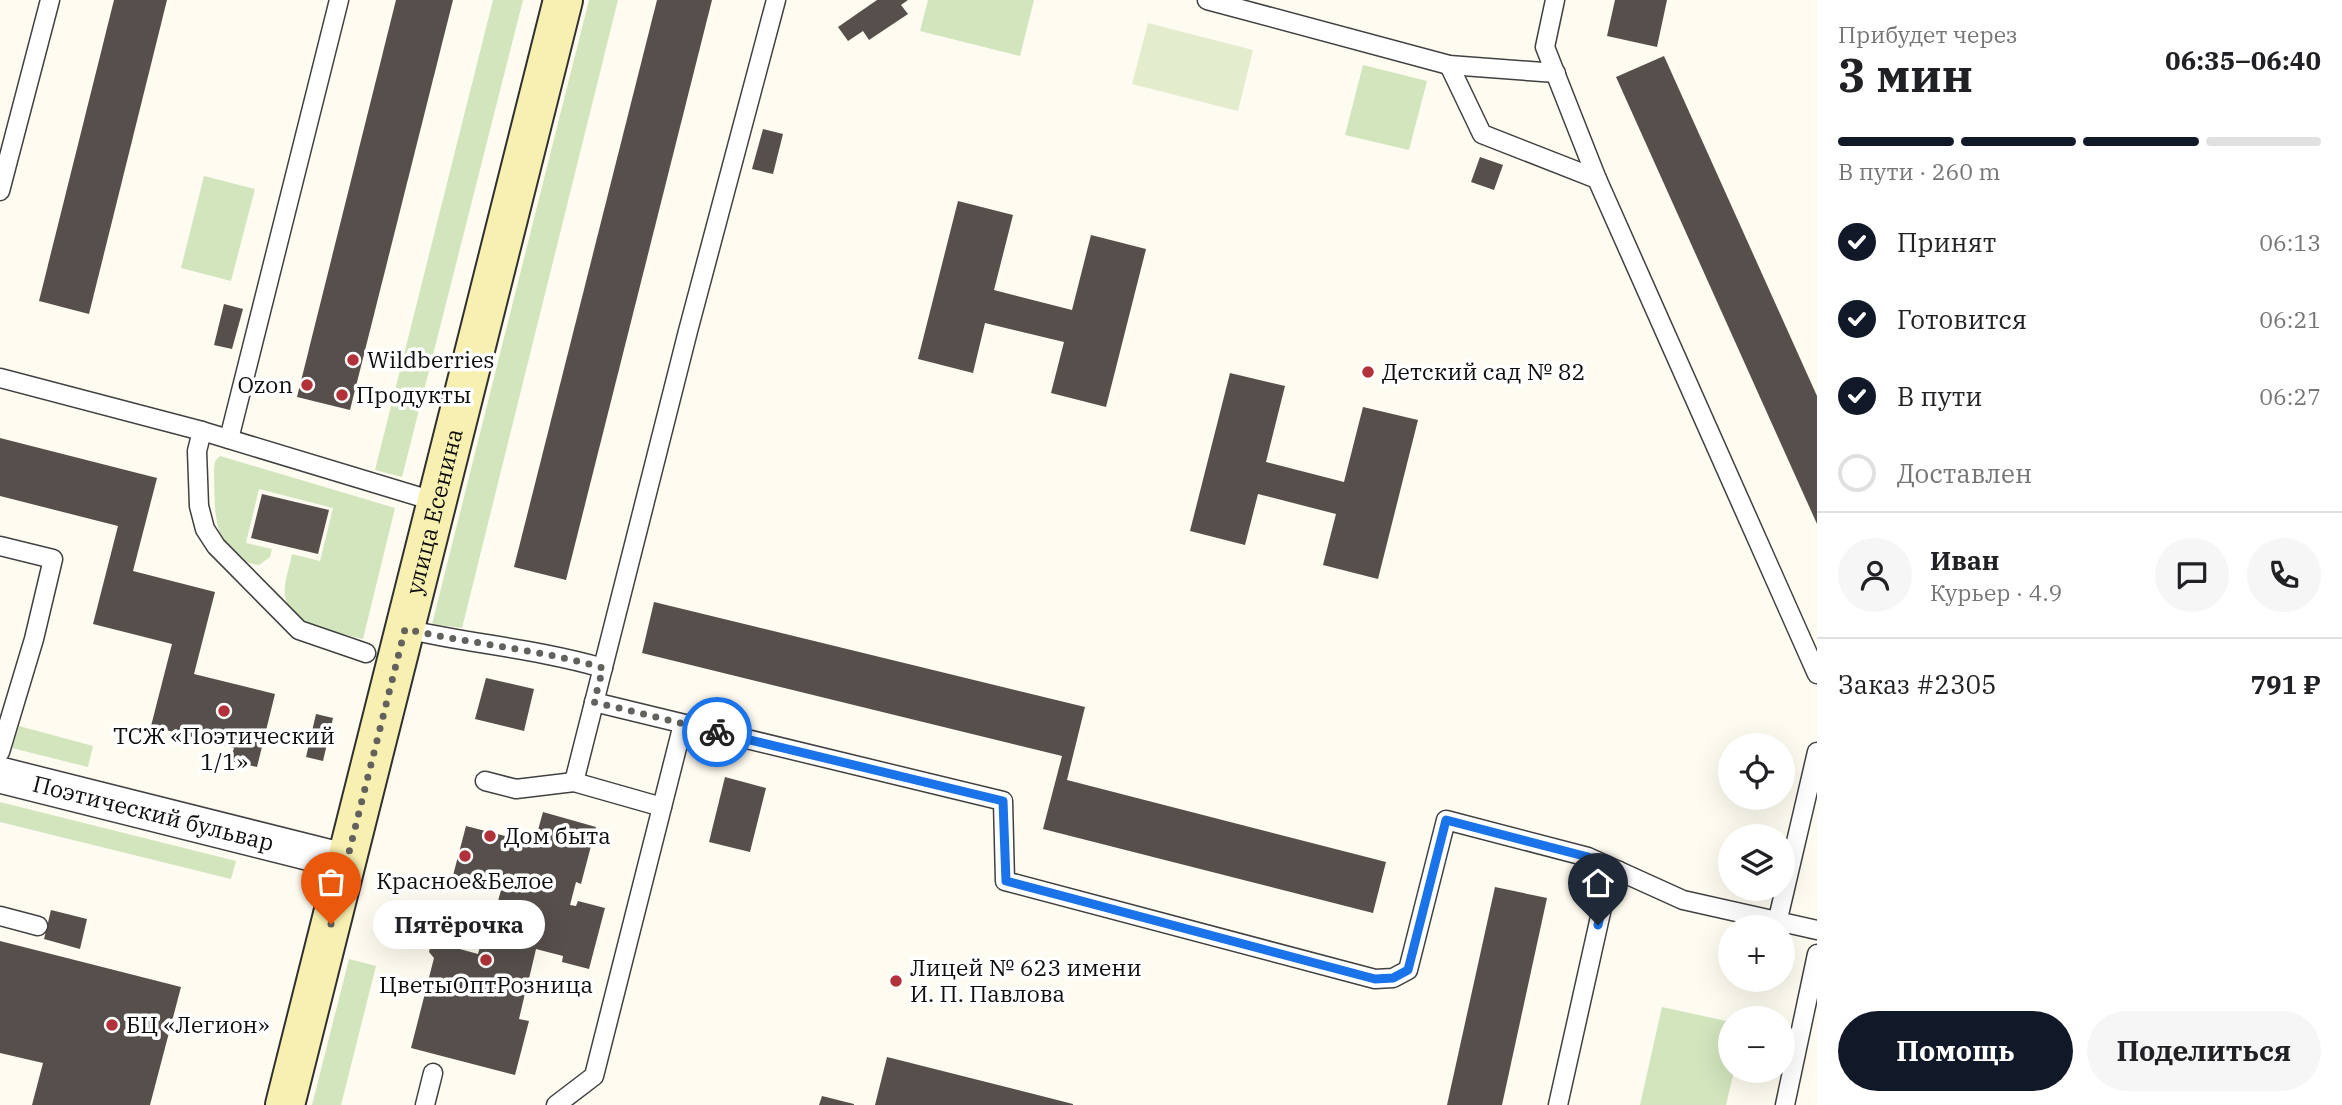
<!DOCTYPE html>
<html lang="ru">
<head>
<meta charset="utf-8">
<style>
	:root { --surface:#fff; --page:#f6f6f6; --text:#202124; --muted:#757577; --line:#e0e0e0; --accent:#111827 }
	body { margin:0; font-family:"IBM Plex Serif",serif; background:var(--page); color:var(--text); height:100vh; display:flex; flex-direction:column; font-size:26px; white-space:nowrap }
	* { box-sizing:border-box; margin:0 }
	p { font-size:23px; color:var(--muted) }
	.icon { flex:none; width:38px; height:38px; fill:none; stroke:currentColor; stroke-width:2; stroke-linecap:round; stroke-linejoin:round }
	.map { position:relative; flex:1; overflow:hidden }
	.sheet { display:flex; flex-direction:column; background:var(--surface); width:525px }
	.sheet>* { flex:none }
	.buttons { position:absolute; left:1718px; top:733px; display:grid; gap:14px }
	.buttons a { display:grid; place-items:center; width:77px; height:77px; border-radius:50%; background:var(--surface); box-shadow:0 7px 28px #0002; font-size:35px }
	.pin { position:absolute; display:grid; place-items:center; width:60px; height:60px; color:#fff; margin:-72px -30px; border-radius:50% 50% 50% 0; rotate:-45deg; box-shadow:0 0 7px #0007 }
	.pin .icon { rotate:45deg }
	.courier { position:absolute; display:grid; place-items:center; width:70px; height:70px; margin:-35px; border:5px solid #1a73e8; border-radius:50%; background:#fff; color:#222; box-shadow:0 2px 9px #0007 }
	.bubble { position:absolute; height:49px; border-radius:24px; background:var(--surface); box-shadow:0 7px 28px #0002; font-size:23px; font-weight:700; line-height:49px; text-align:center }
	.overview em { font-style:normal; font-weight:700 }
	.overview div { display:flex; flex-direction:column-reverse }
	.overview { display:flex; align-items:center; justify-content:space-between; height:119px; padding:0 21px }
	h1 { font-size:46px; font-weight:700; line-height:52px }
	.bar { display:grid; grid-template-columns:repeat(4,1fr); gap:10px 7px; align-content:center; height:84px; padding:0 21px }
	.bar i { height:9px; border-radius:5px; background:var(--line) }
	.bar .on { background:var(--accent) }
	.bar p { grid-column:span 4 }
	.line { display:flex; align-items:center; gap:18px; padding:0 21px; border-top:2px solid var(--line) }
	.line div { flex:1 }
	.round { display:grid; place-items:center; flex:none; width:74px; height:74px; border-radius:37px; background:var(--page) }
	ol { padding:0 21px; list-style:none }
	li { display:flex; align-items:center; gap:21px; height:77px }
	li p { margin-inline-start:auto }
	li .icon { padding:7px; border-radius:50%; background:var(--accent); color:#fff; stroke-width:4 }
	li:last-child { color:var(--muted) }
	li i { width:38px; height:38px; border:4px solid var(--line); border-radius:50% }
	.action { display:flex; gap:14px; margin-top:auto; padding:14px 21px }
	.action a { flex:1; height:80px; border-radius:42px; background:var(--accent); color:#fff; font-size:28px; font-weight:700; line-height:80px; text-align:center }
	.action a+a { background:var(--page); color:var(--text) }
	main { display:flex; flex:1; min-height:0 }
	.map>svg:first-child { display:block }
</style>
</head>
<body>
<main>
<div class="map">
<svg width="1817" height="1105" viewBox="0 0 1817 1105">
	<rect width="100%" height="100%" fill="#fefbf0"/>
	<g fill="#d2e5bd">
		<path d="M 493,0 L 523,0 L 402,477 L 375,470 Z"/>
		<path d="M 589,0 L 618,0 L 462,628 L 432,624 Z"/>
		<path d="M 928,0 L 1034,0 L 1020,56 L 920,31 Z"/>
		<path d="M 1363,65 L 1427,81 L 1409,150 L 1345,135 Z"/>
		<path d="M 204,176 L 255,189 L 231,281 L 181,268 Z"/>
		<path d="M 220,456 L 395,508 L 363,639 C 336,631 280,626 285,586 C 286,576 290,565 292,554 L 320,561 L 333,508 L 259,489 L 246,543 L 272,549 L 270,557 L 259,565 C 210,559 215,506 214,470 L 215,461 Z"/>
		<path d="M 19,726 L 93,746 L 88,767 L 12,748 Z"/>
		<path d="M 0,802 L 236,861 L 231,879 L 0,822 Z"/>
		<path d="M 349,959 L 376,966 L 341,1105 L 312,1105 Z"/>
		<path d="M 1662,1007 L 1731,1022 L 1731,1071 L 1734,1071 L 1726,1105 L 1640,1105 Z"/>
	</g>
	<path fill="#e3edce" d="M 1148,23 L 1253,50 L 1238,111 L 1132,84 Z"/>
	<g fill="#564f4b">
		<path d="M 114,0 L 167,0 L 89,314 L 39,301 Z"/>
		<path d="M 396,0 L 453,0 L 350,410 L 297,397 Z"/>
		<path d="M 657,0 L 712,0 L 566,580 L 514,567 Z"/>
		<path d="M 877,0 L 908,0 L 901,5 L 908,14 L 869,40 L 863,31 L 848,41 L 838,27 Z"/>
		<path d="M 1615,0 L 1667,0 L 1657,47 L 1607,36 Z"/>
		<path d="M 1664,56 L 1817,396 L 1817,524 L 1616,77 Z"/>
		<path d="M 763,129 L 783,134 L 773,174 L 752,169 Z"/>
		<path d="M 1480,157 L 1503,165 L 1494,190 L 1471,182 Z"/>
		<path d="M 958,201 L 1013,215 L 994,290 L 1072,310 L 1091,235 L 1146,249 L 1106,407 L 1051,393 L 1064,342 L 985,323 L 973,373 L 918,359 Z"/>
		<path d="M 224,304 L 243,309 L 232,349 L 214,345 Z"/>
		<path d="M 1230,373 L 1285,386 L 1266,462 L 1344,482 L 1363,407 L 1418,420 L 1378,579 L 1323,565 L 1336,514 L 1258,494 L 1245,545 L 1190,531 Z"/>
		<path d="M 0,438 L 157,478 L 133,571 L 215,592 L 194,674 L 275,694 L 257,767 L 230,761 L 234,748 L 151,726 L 172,644 L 93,624 L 118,526 L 0,496 Z"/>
		<path d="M 262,494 L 329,510 L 318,554 L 251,538 Z"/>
		<path d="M 654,602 L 1085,707 L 1067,780 L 1386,862 L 1373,913 L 1043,829 L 1062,756 L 642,653 Z"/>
		<path d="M 486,678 L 534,689 L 524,731 L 475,719 Z"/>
		<path d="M 316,714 L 333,718 L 323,761 L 306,757 Z"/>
		<path d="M 725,777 L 766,788 L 750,852 L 709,842 Z"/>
		<path d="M 543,812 L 596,827 L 581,884 L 576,882 L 570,905 L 576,906 L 578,901 L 605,908 L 589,969 L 562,962 L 563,956 L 536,949 L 528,983 L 536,985 L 527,985 L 519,1019 L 529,1021 L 515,1075 L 411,1048 L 434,958 L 429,952 L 430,947 L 438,943 L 478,954 L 489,915 L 494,916 L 501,890 L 480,885 L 479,890 L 451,883 L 466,826 L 521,840 L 520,845 L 533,848 Z"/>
		<path d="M 1495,887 L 1547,898 L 1502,1105 L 1447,1105 Z"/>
		<path d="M 51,910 L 87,919 L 80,949 L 44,939 Z"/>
		<path d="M 0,941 L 181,987 L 150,1105 L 32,1105 L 43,1063 L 0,1053 Z"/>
		<path d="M 887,1057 L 1073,1104 L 1073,1105 L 875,1105 Z"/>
		<path d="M 822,1096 L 854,1104 L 854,1105 L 819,1105 Z"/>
	</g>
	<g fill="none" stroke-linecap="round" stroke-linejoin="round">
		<defs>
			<g id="lane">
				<path d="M 1207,0 L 1449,65 L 1556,73"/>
				<path d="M 1555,0 L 1545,47 L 1597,179 L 1817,674"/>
				<path d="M 1449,65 L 1482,134 L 1597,179"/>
				<path d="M 0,191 L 50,0"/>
				<path d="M 0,378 L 202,431 L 437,502"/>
				<path d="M 202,431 L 197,451 L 199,506 L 205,529 L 216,546 L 299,630 L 366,653"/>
				<path d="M 229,439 L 339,0"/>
				<path d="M 0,546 L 53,559 L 34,639 L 0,752"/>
				<path d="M 405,629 C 471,644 538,649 603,668"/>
				<path d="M 594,702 L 1003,801 L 1005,881 L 1375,979 L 1393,978 L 1408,970 L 1446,820 L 1588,857 L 1683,900 L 1817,930"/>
				<path d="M 485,781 L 516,789 L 574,782 L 662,807"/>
				<path d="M 574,782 L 688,331 L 776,0"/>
				<path d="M 0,916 L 38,926"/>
				<path d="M 1777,923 L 1817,752"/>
				<path d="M 425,1105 L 433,1073"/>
				<path d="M 556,1105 L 594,1076 L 683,724"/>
				<path d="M 1558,1105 L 1604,899 L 1619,871"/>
				<path d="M 1785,1105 L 1817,954"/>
			</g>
			<g id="street">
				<path id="s1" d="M 0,775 L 347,862"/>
			</g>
			<g id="secondary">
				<path id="s2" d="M 285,1105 L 563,0"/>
			</g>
		</defs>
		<use href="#lane" stroke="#414141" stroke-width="21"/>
		<use href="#street" stroke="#414141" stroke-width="38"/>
		<use href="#secondary" stroke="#303030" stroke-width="42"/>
		<use href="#lane" stroke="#fff" stroke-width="18"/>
		<use href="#street" stroke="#fff" stroke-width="35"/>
		<use href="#secondary" stroke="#f8f0b1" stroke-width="38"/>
	</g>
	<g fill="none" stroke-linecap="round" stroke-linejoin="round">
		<path stroke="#62615d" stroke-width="7" stroke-dasharray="0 12.6" d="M 331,924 L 405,629 C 471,644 538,649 603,668 L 594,702 L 717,732"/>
		<path stroke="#1a73e8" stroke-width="9" d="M 717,732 L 1003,801 L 1006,881 L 1375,979 L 1393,978 L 1408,970 L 1446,820 L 1588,857 L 1619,871 L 1604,899 L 1598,925"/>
	</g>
	<g fill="#b23239" stroke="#fff" stroke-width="2.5">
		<circle cx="353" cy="360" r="7"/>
		<circle cx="1368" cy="372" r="7"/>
		<circle cx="307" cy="385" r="7"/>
		<circle cx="342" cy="395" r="7"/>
		<circle cx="224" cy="711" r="7"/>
		<circle cx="490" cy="836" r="7"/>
		<circle cx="465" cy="856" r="7"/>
		<circle cx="486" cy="960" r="7"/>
		<circle cx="896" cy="981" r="7"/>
		<circle cx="112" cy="1025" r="7"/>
	</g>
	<g text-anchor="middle" stroke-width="7" stroke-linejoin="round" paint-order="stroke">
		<g font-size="23" fill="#0e0e0e" stroke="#fff" text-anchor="start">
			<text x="367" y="368">Wildberries</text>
			<text x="1382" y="380">Детский сад № 82</text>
			<text x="293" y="393" text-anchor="end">Ozon</text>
			<text x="356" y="403">Продукты</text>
			<text x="224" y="744" text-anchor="middle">ТСЖ «Поэтический<tspan x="224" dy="26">1/1»</tspan></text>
			<text x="504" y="844">Дом быта</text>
			<text x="465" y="889" text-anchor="middle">Красное&amp;Белое</text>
			<text x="910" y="976">Лицей № 623 имени<tspan x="910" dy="26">И. П. Павлова</tspan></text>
			<text x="486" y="993" text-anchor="middle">ЦветыОптРозница</text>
			<text x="126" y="1033">БЦ «Легион»</text>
		</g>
		<g font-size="23" fill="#0e0e0e" stroke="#fff">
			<text dy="8" stroke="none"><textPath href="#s2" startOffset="612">улица Есенина</textPath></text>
			<text dy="8" stroke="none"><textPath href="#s1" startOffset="158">Поэтический бульвар</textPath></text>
		</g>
	</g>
</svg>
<div class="buttons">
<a><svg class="icon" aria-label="locate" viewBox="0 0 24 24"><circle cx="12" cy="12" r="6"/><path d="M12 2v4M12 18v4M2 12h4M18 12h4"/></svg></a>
<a><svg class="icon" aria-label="layers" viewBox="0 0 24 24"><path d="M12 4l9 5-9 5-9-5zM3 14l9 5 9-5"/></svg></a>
<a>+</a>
<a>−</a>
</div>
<div class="pin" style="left:331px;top:924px;background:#ea580c"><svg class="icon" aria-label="bag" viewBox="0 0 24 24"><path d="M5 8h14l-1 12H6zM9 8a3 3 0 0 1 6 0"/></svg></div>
<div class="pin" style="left:1598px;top:925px;background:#1f2937"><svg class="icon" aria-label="home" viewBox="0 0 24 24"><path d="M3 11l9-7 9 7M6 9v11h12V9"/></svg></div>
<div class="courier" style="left:717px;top:732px"><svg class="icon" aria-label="bike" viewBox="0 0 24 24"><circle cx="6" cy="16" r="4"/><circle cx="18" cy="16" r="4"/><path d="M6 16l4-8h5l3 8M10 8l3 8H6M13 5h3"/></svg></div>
<div class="bubble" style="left:373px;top:900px;width:172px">Пятёрочка</div>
</div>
<section class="sheet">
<div class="overview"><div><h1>3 мин</h1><p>Прибудет через</p></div><em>06:35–06:40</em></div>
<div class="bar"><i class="on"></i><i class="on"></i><i class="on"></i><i></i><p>В пути · 260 m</p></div>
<ol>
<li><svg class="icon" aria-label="check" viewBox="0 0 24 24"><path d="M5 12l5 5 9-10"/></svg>Принят<p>06:13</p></li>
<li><svg class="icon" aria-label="check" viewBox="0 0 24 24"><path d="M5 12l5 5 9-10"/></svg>Готовится<p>06:21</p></li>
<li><svg class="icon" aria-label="check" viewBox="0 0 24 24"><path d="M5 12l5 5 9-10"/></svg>В пути<p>06:27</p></li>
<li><i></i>Доставлен</li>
</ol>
<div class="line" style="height:126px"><a class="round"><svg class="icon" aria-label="person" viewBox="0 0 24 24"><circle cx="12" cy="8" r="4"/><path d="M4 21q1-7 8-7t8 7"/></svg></a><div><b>Иван</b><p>Курьер · 4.9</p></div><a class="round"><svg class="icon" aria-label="chat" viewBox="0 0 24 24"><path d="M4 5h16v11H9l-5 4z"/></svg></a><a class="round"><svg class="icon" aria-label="phone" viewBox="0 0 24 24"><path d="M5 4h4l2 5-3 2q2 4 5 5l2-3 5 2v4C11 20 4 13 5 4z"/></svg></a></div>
<div class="line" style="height:91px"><div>Заказ #2305</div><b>791 ₽</b></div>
<div class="action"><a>Помощь</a><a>Поделиться</a></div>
</section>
</main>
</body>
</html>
